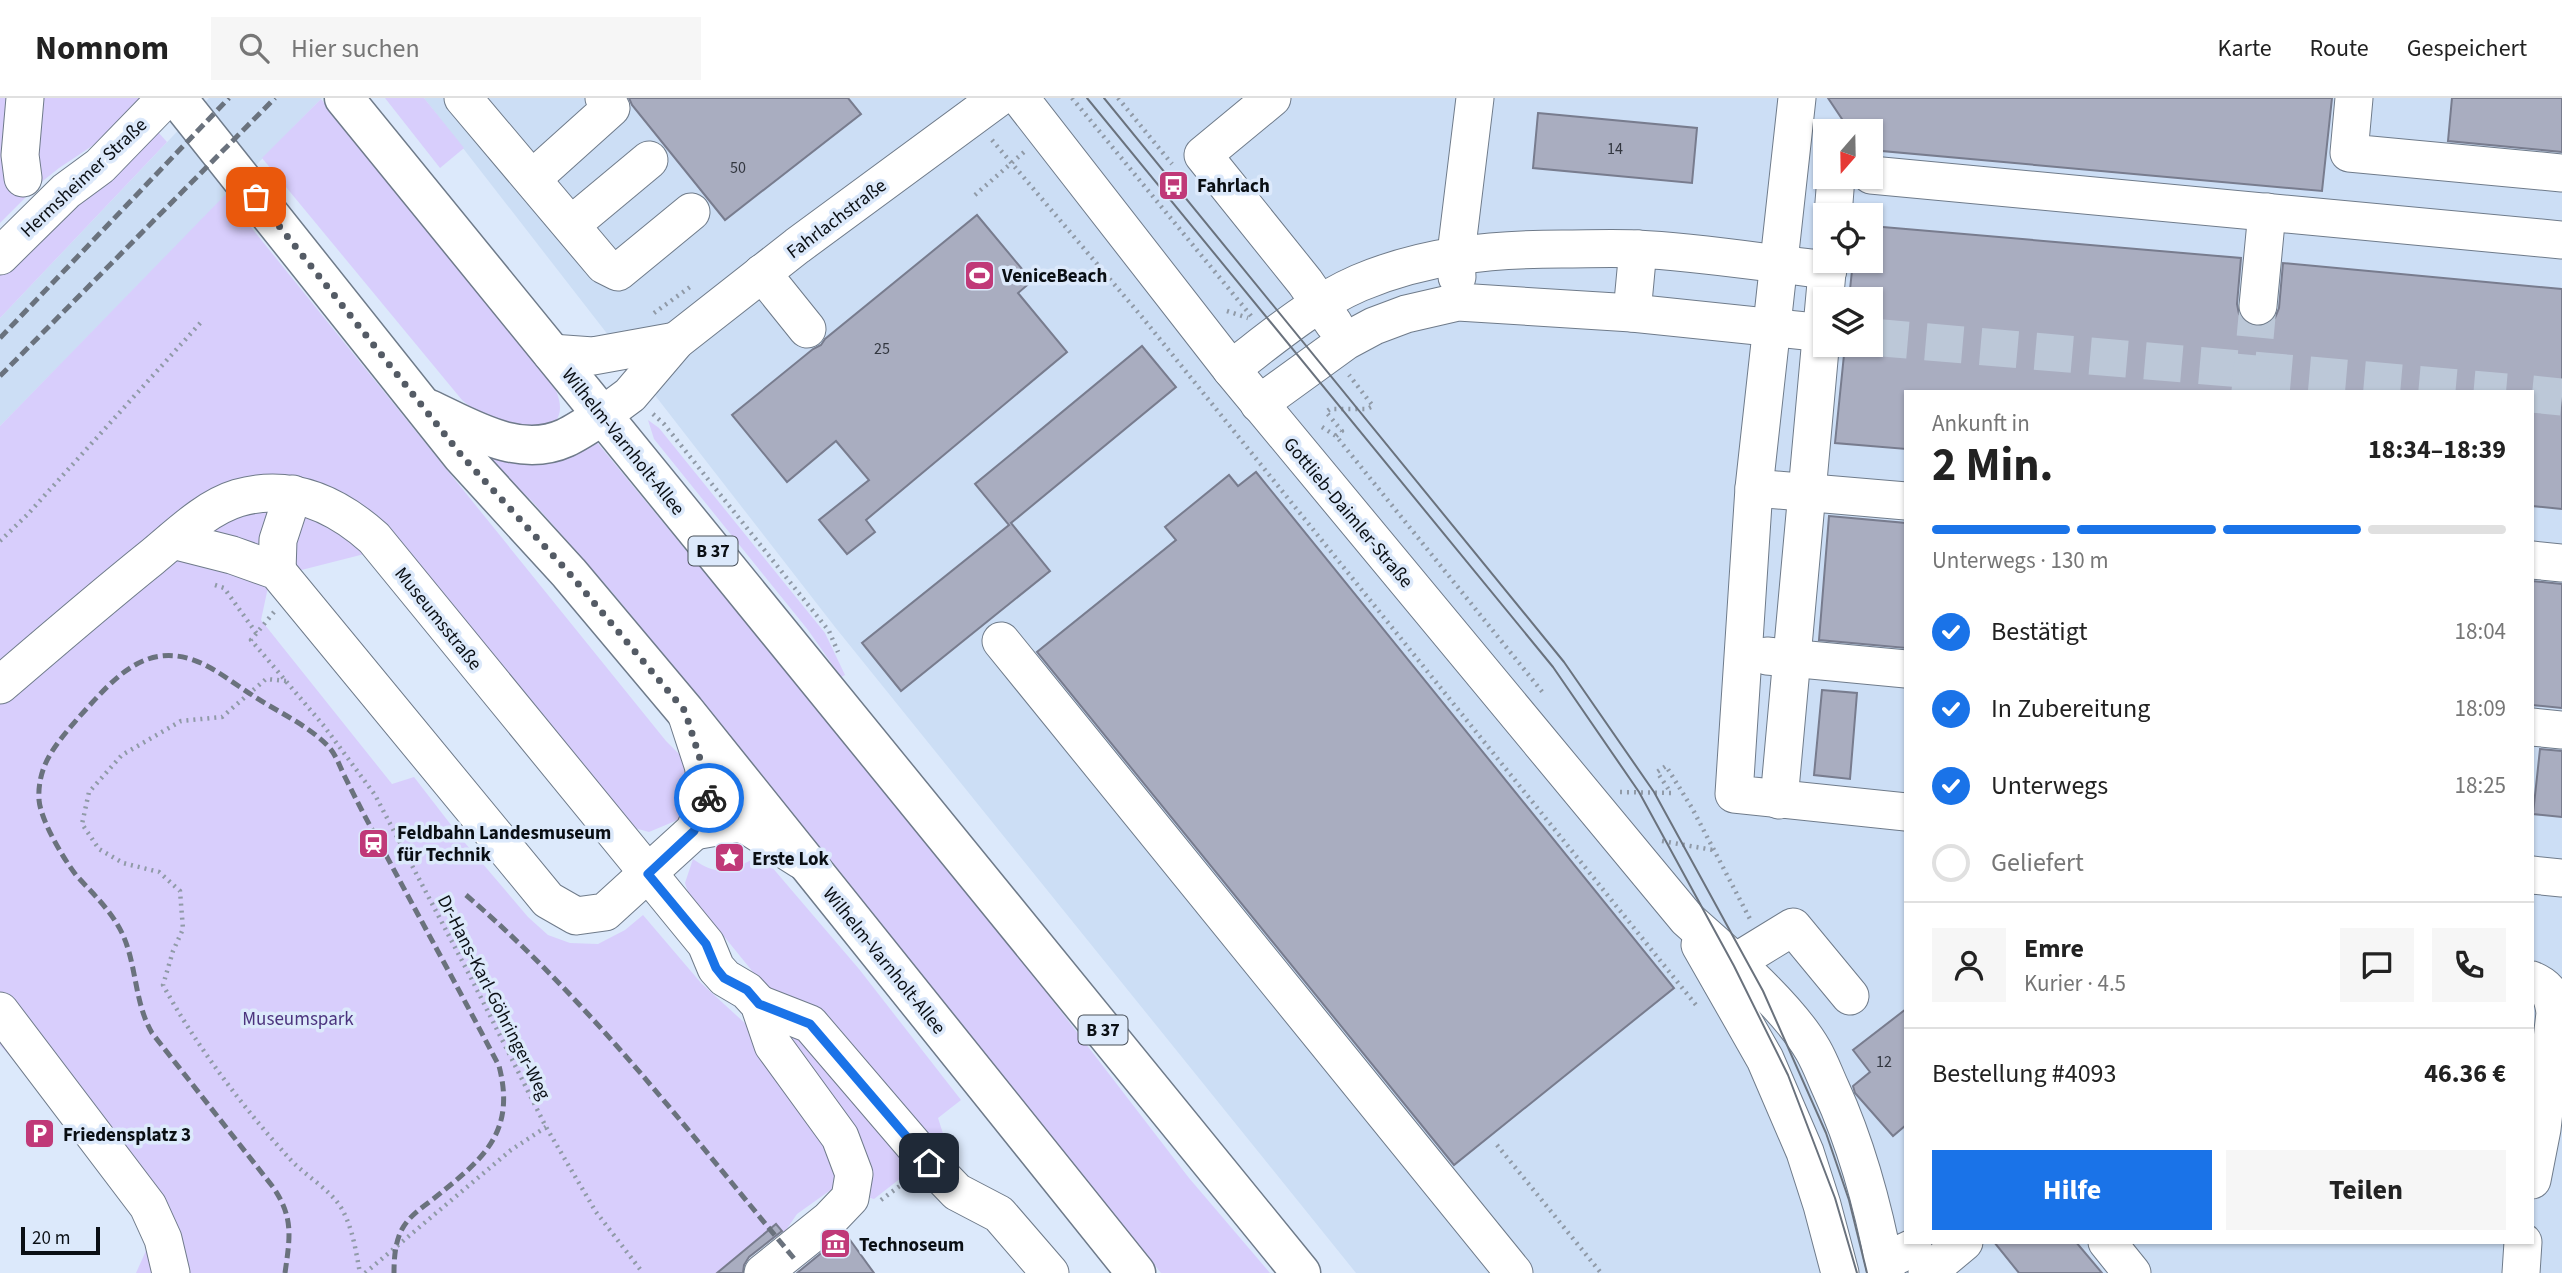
<!DOCTYPE html>
<html lang="de">
<head>
<meta charset="utf-8">
<style>
	:root { --surface:#fff; --page:#f6f6f6; --text:#222; --muted:#767676; --line:#e0e0e0; --accent:#1a73e8 }
	body { margin:0; font-family:"Source Sans 3",sans-serif; background:var(--page); color:var(--text); height:100vh; display:flex; flex-direction:column; font-size:26px; white-space:nowrap }
	* { box-sizing:border-box; margin:0 }
	p { font-size:23px; color:var(--muted) }
	.icon { flex:none; width:38px; height:38px; fill:none; stroke:currentColor; stroke-width:2; stroke-linecap:round; stroke-linejoin:round }
	.map { position:relative; flex:1; overflow:hidden }
	.details { position:absolute; left:1904px; top:292px; width:630px; height:854px; display:flex; flex-direction:column; background:var(--surface); border-radius:0px; box-shadow:0 2px 5px #0004 }
	.details>* { flex:none }
	.needle { width:46px; rotate:200deg }
	.buttons { position:absolute; left:1813px; top:21px; display:grid; gap:14px }
	.buttons a { display:grid; place-items:center; width:70px; height:70px; border-radius:0px; background:var(--surface); box-shadow:0 2px 5px #0004; font-size:35px }
	.scale { position:absolute; left:21px; bottom:18px; width:79px; box-sizing:border-box; padding-left:7px; border:4px solid #0a0f14; border-top:0; font-size:19px; line-height:24px; white-space:nowrap; color:#0a0f14; -webkit-text-stroke:5px #dce9fb; paint-order:stroke }
	.pin { position:absolute; display:grid; place-items:center; width:60px; height:60px; color:#fff; margin:-30px; border-radius:14px; box-shadow:0 4px 10px #0006 }
	.courier { position:absolute; display:grid; place-items:center; width:70px; height:70px; margin:-35px; border:5px solid #1a73e8; border-radius:50%; background:#fff; color:#222; box-shadow:0 2px 9px #0007 }
	.head em { font-style:normal; font-weight:700 }
	.head div { display:flex; flex-direction:column-reverse }
	.head { display:flex; align-items:center; justify-content:space-between; height:119px; padding:0 28px }
	h1 { font-size:46px; font-weight:700; line-height:52px }
	.bar { display:grid; grid-template-columns:repeat(4,1fr); gap:10px 7px; align-content:center; height:84px; padding:0 28px }
	.bar i { height:9px; border-radius:5px; background:var(--line) }
	.bar .on { background:var(--accent) }
	.bar p { grid-column:span 4 }
	.line { display:flex; align-items:center; gap:18px; padding:0 28px; border-top:2px solid var(--line) }
	.line div { flex:1 }
	.round { display:grid; place-items:center; flex:none; width:74px; height:74px; border-radius:0px; background:var(--page) }
	ol { padding:0 28px; list-style:none }
	li { display:flex; align-items:center; gap:21px; height:77px }
	li p { margin-inline-start:auto }
	li .icon { padding:7px; border-radius:50%; background:var(--accent); color:#fff; stroke-width:4 }
	li:last-child { color:var(--muted) }
	li i { width:38px; height:38px; border:4px solid var(--line); border-radius:50% }
	.action { display:flex; gap:14px; margin-top:auto; padding:14px 28px }
	.action a { flex:1; height:80px; border-radius:0px; background:var(--accent); color:#fff; font-size:28px; font-weight:700; line-height:80px; text-align:center }
	.action a+a { background:var(--page); color:var(--text) }
	header { display:flex; align-items:center; gap:42px; box-sizing:border-box; height:98px; padding:0 35px; background:var(--surface); border-bottom:2px solid var(--line) }
	header strong { font-size:33px }
	nav { display:flex; gap:38px; margin-inline-start:auto; font-size:24px }
	.search { width:490px; height:63px; background:var(--page); display:flex; align-items:center; gap:18px; box-sizing:border-box; padding:0 24px; border-radius:0px; color:var(--muted); font-size:26px }
	.map>svg:first-child { display:block }
</style>
</head>
<body>
<header>
<strong>Nomnom</strong>
<div class="search"><svg class="icon" aria-label="search" viewBox="0 0 24 24"><circle cx="10" cy="10" r="6"/><path d="M15 15l6 6"/></svg>Hier suchen</div>
<nav><a>Karte</a><a>Route</a><a>Gespeichert</a></nav>
</header>
<div class="map">
<svg width="2562" height="1175" viewBox="0 0 2562 1175">
	<rect width="100%" height="100%" fill="#dce9fb"/>
	<g fill="#ccdef5" fill-rule="evenodd">
		<path d="M 209,0 L 322,0 L 0,328 L 0,220 Z"/>
		<path d="M 424,0 L 2562,0 L 2562,1175 L 1356,1175 L 835,529 ZM 1825,33 L 1871,33 L 1871,79 L 1825,79 ZM 1825,117 L 1871,117 L 1871,163 L 1825,163 ZM 1825,201 L 1871,201 L 1871,247 L 1825,247 ZM 1906,294 L 2532,294 L 2532,1144 L 1906,1144 Z"/>
	</g>
	<g fill="#d8cefc">
		<path d="M 0,0 L 144,0 L 98,44 L 59,70 L 39,86 L 0,125 Z"/>
		<path d="M 385,0 L 424,0 L 464,50 L 440,70 Z"/>
		<path d="M 321,1 L 556,292 C 560,303 563,314 555,324 L 534,332 L 479,316 L 462,302 L 262,60 Z"/>
		<path d="M 157,33 L 167,44 L 0,220 L 0,176 Z"/>
		<path d="M 225,97 L 666,643 L 689,666 L 697,686 L 680,721 L 649,734 L 631,729 L 384,451 L 270,480 L 261,522 L 392,686 L 414,679 L 465,745 L 528,819 L 548,837 L 570,845 L 598,846 L 625,832 L 643,817 L 701,885 L 748,928 L 816,1025 L 838,1074 L 832,1091 L 797,1116 L 784,1135 L 776,1126 L 717,1175 L 136,1175 L 158,1126 L 0,947 L 0,328 Z"/>
		<path d="M 648,322 L 659,330 L 825,535 L 845,577 L 841,579 L 808,532 L 654,341 Z"/>
		<path d="M 595,342 L 983,812 L 1189,1080 L 1270,1175 L 1161,1175 L 734,642 L 612,494 L 531,402 L 489,365 L 486,357 Z"/>
		<path d="M 758,759 L 771,768 L 859,871 L 961,1002 L 938,1020 L 949,1054 L 937,1053 L 757,879 L 688,794 L 685,785 L 693,761 C 720,781 732,771 758,759 Z"/>
		<path d="M 792,925 L 909,1065 L 906,1076 L 874,1101 L 864,1098 L 778,936 Z"/>
	</g>
	<g fill="#a9adc0" stroke="#787c8e" stroke-width="2">
		<path d="M 629,0 L 848,0 L 861,16 L 725,122 L 632,7 Z"/>
		<path d="M 1828,0 L 2332,0 L 2322,93 L 1871,52 L 1871,33 L 1850,33 Z"/>
		<path d="M 2452,0 L 2562,0 L 2562,54 L 2448,43 Z"/>
		<path d="M 1538,15 L 1697,30 L 1692,85 L 1533,70 Z"/>
		<path d="M 977,117 L 1032,183 L 1018,195 L 1067,254 L 866,422 L 875,434 L 847,456 L 819,422 L 869,382 L 836,343 L 787,384 L 732,317 L 813,251 L 821,247 L 825,241 Z"/>
		<path d="M 1871,128 L 2241,160 L 2237,206 L 2239,216 L 2246,225 L 2257,229 L 2267,227 L 2275,220 L 2279,210 L 2283,165 L 2562,191 L 2562,411 L 2532,408 L 2532,294 L 1906,294 L 1906,351 L 1835,345 L 1845,247 L 1871,247 L 1871,201 L 1849,201 L 1853,163 L 1871,163 Z"/>
		<path d="M 1142,248 L 1176,289 L 1011,425 L 1050,473 L 901,593 L 862,545 L 1009,427 L 975,386 Z"/>
		<path d="M 1256,374 L 1674,890 L 1454,1067 L 1037,554 L 1176,442 L 1165,429 L 1229,377 L 1238,388 Z"/>
		<path d="M 1829,418 L 1906,425 L 1906,550 L 1819,542 Z"/>
		<path d="M 2532,483 L 2562,486 L 2562,610 L 2532,607 Z"/>
		<path d="M 1822,592 L 1857,595 L 1850,681 L 1814,677 Z"/>
		<path d="M 2540,651 L 2562,653 L 2562,719 L 2533,716 Z"/>
		<path d="M 1906,911 L 1906,1027 L 1893,1038 L 1855,995 L 1853,988 L 1870,974 L 1853,952 Z"/>
		<path d="M 776,1126 L 782,1133 L 749,1159 L 744,1167 L 743,1175 L 717,1175 Z"/>
		<path d="M 845,1135 L 874,1175 L 797,1175 L 842,1138 Z"/>
		<path d="M 1994,1144 L 2076,1144 L 2102,1175 L 2019,1175 Z"/>
	</g>
	<g fill="none" stroke-linecap="round" stroke-linejoin="round">
		<g stroke="#bcc8d8" stroke-width="37" stroke-dasharray="37 18" stroke-linecap="butt">
			<path d="M 1871,239 L 2506,294"/>
			<path d="M 2250,294 L 2258,208"/>
			<path d="M 2532,296 L 2562,299"/>
		</g>
		<defs>
			<g id="minor">
				<path d="M 463,0 L 604,167 L 618,174 L 691,114"/>
				<path d="M 1020,0 L 1231,271 L 1687,821 C 1726,856 1787,907 1813,952 C 1820,964 1825,978 1831,991 C 1858,1050 1874,1111 1886,1175"/>
				<path d="M 1272,0 L 1203,57 L 1305,184 L 1334,226"/>
				<path d="M 1797,0 L 1754,390 L 1734,696 L 1906,714"/>
				<path d="M 2354,0 L 2349,55 L 2562,75"/>
				<path d="M 1871,77 L 2562,142"/>
				<path d="M 23,80 L 20,57 L 25,0"/>
				<path d="M 532,81 L 611,10 L 604,0"/>
				<path d="M 1833,117 L 1836,79"/>
				<path d="M 571,127 L 649,62"/>
				<path d="M 0,158 L 66,93 L 100,68 L 166,0"/>
				<path d="M 762,175 L 807,231"/>
				<path d="M 1457,179 L 1456,156 L 1475,0"/>
				<path d="M 2258,208 L 2267,114"/>
				<path d="M 1632,215 L 1638,151"/>
				<path d="M 551,255 L 593,258 L 676,243"/>
				<path d="M 1231,271 C 1272,240 1311,206 1359,185 C 1425,157 1492,151 1562,151 C 1587,151 1612,150 1637,151 C 1700,154 1764,165 1828,172"/>
				<path d="M 1259,306 L 1346,243 L 1374,228 L 1406,216 L 1458,204 L 1632,215 L 1825,235"/>
				<path d="M 603,317 L 630,297 L 676,243 L 797,148 L 998,0"/>
				<path d="M 1754,390 L 1906,403"/>
				<path d="M 173,442 L 232,457 L 277,473 L 548,802 L 576,818 L 605,814 L 694,733 L 709,698 L 703,667 L 687,618"/>
				<path d="M 2532,462 L 2562,465"/>
				<path d="M 277,473 L 278,442 L 293,396"/>
				<path d="M 1001,543 L 1514,1175"/>
				<path d="M 1767,558 L 1906,571"/>
				<path d="M 0,587 C 50,544 100,501 151,460 C 177,439 205,410 238,400 C 290,385 336,406 374,440 L 706,846 L 716,870 L 725,880 L 747,893 L 759,906 L 773,947 L 840,1039 L 854,1076 L 850,1100 L 829,1122 L 763,1175"/>
				<path d="M 2532,629 L 2562,632"/>
				<path d="M 1779,702 L 1828,163"/>
				<path d="M 694,733 L 739,725 L 749,729 L 801,762"/>
				<path d="M 2532,777 L 2562,780"/>
				<path d="M 1700,847 L 1765,961 L 1805,1054 L 1822,1107 L 1840,1175"/>
				<path d="M 2532,882 C 2549,889 2553,898 2555,915 L 2542,1031 L 2532,1082"/>
				<path d="M 1721,883 L 1744,859 L 1793,829 L 1850,898"/>
				<path d="M 759,906 L 810,926 L 929,1065 L 957,1094 L 999,1116 L 1050,1175"/>
				<path d="M 0,913 L 148,1108 L 163,1141 L 171,1175"/>
				<path d="M 2107,1144 L 2132,1175"/>
				<path d="M 1882,1157 L 1898,1157 L 1913,1150"/>
				<path d="M 1927,1175 L 1964,1144"/>
				<path d="M 2521,1175 L 2523,1144"/>
			</g>
			<g id="major">
				<path d="M 177,0 L 462,358 L 569,475 L 685,613 L 1136,1175"/>
				<path d="M 344,0 L 1301,1175"/>
				<path d="M 429,311 C 470,330 519,361 565,340 C 578,334 591,325 603,317"/>
			</g>
		</defs>
		<use href="#minor" stroke="#6f7b8a" stroke-width="39"/>
		<use href="#major" stroke="#6f7b8a" stroke-width="41"/>
		<g stroke="#909aa7" stroke-width="4.5" stroke-dasharray="2 5" stroke-linecap="butt">
			<path d="M 1072,0 L 1252,219"/>
			<path d="M 1118,0 L 1172,66"/>
			<path d="M 992,42 L 1142,219 L 1696,907"/>
			<path d="M 975,97 L 1024,54"/>
			<path d="M 1227,213 L 1248,220"/>
			<path d="M 654,215 L 690,189"/>
			<path d="M 653,316 L 664,326 L 829,533 L 838,554"/>
			<path d="M 1322,329 L 1336,338 L 1544,596"/>
			<path d="M 1336,338 L 1342,333 L 1326,314 L 1330,311 L 1367,311 L 1373,308 L 1349,277"/>
			<path d="M 0,443 L 27,417 L 203,222"/>
			<path d="M 215,487 L 224,490 L 257,536"/>
			<path d="M 274,514 L 251,542 L 324,628 L 375,697 L 470,878 L 546,1029 L 596,1114 L 643,1175"/>
			<path d="M 286,583 L 266,581 L 222,619 L 181,623 L 122,657 L 89,694 L 82,726 L 99,751 L 123,765 L 159,774 L 180,793 L 183,831 L 173,853 L 163,887 C 195,946 244,1011 289,1060 C 305,1078 332,1092 343,1113 C 353,1132 356,1154 360,1175"/>
			<path d="M 1620,694 L 1671,695 L 1657,674 L 1666,668 L 1692,710 L 1750,821"/>
			<path d="M 1662,743 L 1713,752"/>
			<path d="M 1497,1047 L 1601,1175"/>
			<path d="M 881,1102 L 905,1084"/>
			<path d="M 365,1175 L 511,1052 L 546,1029"/>
		</g>
		<use href="#minor" stroke="#fff" stroke-width="37"/>
		<use href="#major" stroke="#fff" stroke-width="38"/>
		<g stroke="#6a727d" stroke-width="2">
			<path d="M 1087,0 L 1553,569 L 1639,694 L 1734,868 L 1788,977 L 1835,1100 L 1857,1175"/>
			<path d="M 1104,0 L 1564,564 L 1654,694 L 1763,893 L 1826,1035 L 1849,1102 L 1867,1175"/>
		</g>
		<g stroke="#6a727d" stroke-width="5" stroke-dasharray="10 5" stroke-linecap="butt">
			<path d="M 0,240 L 229,0"/>
			<path d="M 0,278 L 275,0"/>
			<path d="M 466,797 C 592,905 691,1037 797,1164"/>
			<path d="M 285,1175 C 290,1139 294,1120 273,1089 L 152,935 C 134,904 137,867 122,835 C 110,811 93,796 76,777 C 63,760 41,723 39,702 C 37,666 57,645 79,619 C 113,582 146,539 203,566 C 220,574 236,587 252,597 C 276,613 306,626 327,647 C 336,656 339,667 345,679 C 356,701 367,723 379,744 C 419,819 460,893 499,968 C 517,1037 480,1063 432,1102 C 420,1111 408,1119 401,1133 C 395,1146 394,1161 394,1175"/>
		</g>
	</g>
	<g fill="none" stroke-linecap="round" stroke-linejoin="round">
		<path stroke="#545b65" stroke-width="7" stroke-dasharray="0 12.6" d="M 256,99 L 462,358 L 569,475 L 685,613 L 707,683 L 709,700"/>
		<path stroke="#1a73e8" stroke-width="9" d="M 709,700 L 694,733 L 648,776 L 706,846 L 716,870 L 724,880 L 747,892 L 759,906 L 810,926 L 929,1065"/>
	</g>
	<defs>
		<symbol id="bus-square" viewBox="-11 -11 22 22"><rect x="-9" y="-9" width="18" height="18" rx="4" fill="#c03978" stroke="#dce9fb"/><path d="M-5-6H5V4H4V6H2V4H-2V6H-4V4H-5ZM-3.5-4V0h7V-4ZM-3.5 1.2v1.5H-2V1.2ZM2 1.2v1.5H3.5V1.2Z" fill="#fff"/></symbol>
		<symbol id="stadium-square" viewBox="-11 -11 22 22"><rect x="-9" y="-9" width="18" height="18" rx="4" fill="#c03978" stroke="#dce9fb"/><path d="M0-5a6.5 5 0 1 0 0 10a6.5 5 0 1 0 0-10ZM-3.5-1.8h7v3.6h-7Z" fill="#fff"/></symbol>
		<symbol id="station-square" viewBox="-11 -11 22 22"><rect x="-9" y="-9" width="18" height="18" rx="4" fill="#c03978" stroke="#dce9fb"/><path d="M-3-6H3Q5-6 5-4V2Q5 4 3 4L4.5 6H3L1.5 4h-3L-3 6H-4.5L-3 4Q-5 4-5 2V-4Q-5-6-3-6ZM-3.5-4v3h7v-3ZM-3.5 1v1.5H-2V1ZM2 1v1.5H3.5V1Z" fill="#fff"/></symbol>
		<symbol id="sight-square" viewBox="-11 -11 22 22"><rect x="-9" y="-9" width="18" height="18" rx="4" fill="#c03978" stroke="#dce9fb"/><path d="M0-6L1.8-2.2L6-1.7L2.9 1.2L3.7 5.4L0 3.3L-3.7 5.4L-2.9 1.2L-6-1.7L-1.8-2.2Z" fill="#fff"/></symbol>
		<symbol id="parking-square" viewBox="-11 -11 22 22"><rect x="-9" y="-9" width="18" height="18" rx="4" fill="#c03978" stroke="#dce9fb"/><path d="M-3.5-5.5H1a3.5 3.5 0 0 1 0 7H-1V5.5H-3.5ZM-1-3.4V-.6H.8a1.4 1.4 0 0 0 0-2.8Z" fill="#fff"/></symbol>
		<symbol id="museum-square" viewBox="-11 -11 22 22"><rect x="-9" y="-9" width="18" height="18" rx="4" fill="#c03978" stroke="#dce9fb"/><path d="M0-6L6-3V-2H-6V-3ZM-5-1h2V3h-2ZM-1-1h2V3h-2ZM3-1h2V3H3ZM-6 4H6V6H-6Z" fill="#fff"/></symbol>
	</defs>
	<g fill-rule="evenodd">
		<use href="#bus-square" x="1156" y="70" width="35" height="35"/>
		<use href="#stadium-square" x="962" y="160" width="35" height="35"/>
		<use href="#station-square" x="356" y="728" width="35" height="35"/>
		<use href="#sight-square" x="712" y="742" width="35" height="35"/>
		<use href="#parking-square" x="22" y="1018" width="35" height="35"/>
		<use href="#museum-square" x="818" y="1128" width="35" height="35"/>
	</g>
	<g text-anchor="middle" stroke-width="7" stroke-linejoin="round" paint-order="stroke">
		<g font-size="16" fill="#32363f">
			<text x="1615" y="56">14</text>
			<text x="738" y="75">50</text>
			<text x="882" y="256">25</text>
			<text x="1884" y="969">12</text>
		</g>
		<g fill="#dce9fb" stroke="#495059" stroke-width="2">
			<rect x="688.5" y="438.5" width="49" height="29" rx="5"/>
			<rect x="1078.5" y="917.5" width="49" height="29" rx="5"/>
		</g>
		<g font-size="18" font-weight="bold" fill="#0a0f14">
			<text x="713" y="459">B 37</text>
			<text x="1103" y="938">B 37</text>
		</g>
		<g font-size="19" fill="#0a0f14" stroke="#dce9fb">
			<text transform="translate(83 79) rotate(-43)" y="7">Hermsheimer Straße</text>
			<text transform="translate(836 120) rotate(-37)" y="7">Fahrlachstraße</text>
			<text transform="translate(624 343) rotate(51)" y="7">Wilhelm-Varnholt-Allee</text>
			<text transform="translate(1349 414) rotate(50)" y="7">Gottlieb-Daimler-Straße</text>
			<text transform="translate(439 520) rotate(51)" y="7">Museumsstraße</text>
			<text transform="translate(885 862) rotate(51)" y="7">Wilhelm-Varnholt-Allee</text>
			<text transform="translate(495 899) rotate(63)" y="7">Dr-Hans-Karl-Göhringer-Weg</text>
		</g>
		<g font-size="19" font-weight="bold" fill="#0a0f14" stroke="#dce9fb" text-anchor="start">
			<text x="1197" y="94">Fahrlach</text>
			<text x="1002" y="184">VeniceBeach</text>
			<text x="397" y="741">Feldbahn Landesmuseum<tspan x="397" dy="22">für Technik</tspan></text>
			<text x="752" y="767">Erste Lok</text>
			<text x="63" y="1043">Friedensplatz 3</text>
			<text x="859" y="1153">Technoseum</text>
		</g>
		<g font-size="19" fill="#4c347e" stroke="#dce9fb">
			<text x="298" y="927">Museumspark</text>
		</g>
	</g>
</svg>
<div class="buttons">
<a><svg class="needle" viewBox="-14 -14 28 28"><path d="M0-13l5 13h-10z" fill="#e53935"/><path d="M0 13l5-13h-10z" fill="#767676"/></svg></a>
<a><svg class="icon" aria-label="locate" viewBox="0 0 24 24"><circle cx="12" cy="12" r="6"/><path d="M12 2v4M12 18v4M2 12h4M18 12h4"/></svg></a>
<a><svg class="icon" aria-label="layers" viewBox="0 0 24 24"><path d="M12 4l9 5-9 5-9-5zM3 14l9 5 9-5"/></svg></a>
</div>
<div class="scale">20 m</div>
<div class="pin" style="left:256px;top:99px;background:#ea580c"><svg class="icon" aria-label="bag" viewBox="0 0 24 24"><path d="M5 8h14l-1 12H6zM9 8a3 3 0 0 1 6 0"/></svg></div>
<div class="pin" style="left:929px;top:1065px;background:#1f2937"><svg class="icon" aria-label="home" viewBox="0 0 24 24"><path d="M3 11l9-7 9 7M6 9v11h12V9"/></svg></div>
<div class="courier" style="left:709px;top:700px"><svg class="icon" aria-label="bike" viewBox="0 0 24 24"><circle cx="6" cy="16" r="4"/><circle cx="18" cy="16" r="4"/><path d="M6 16l4-8h5l3 8M10 8l3 8H6M13 5h3"/></svg></div>
<section class="details">
<div class="head"><div><h1>2 Min.</h1><p>Ankunft in</p></div><em>18:34–18:39</em></div>
<div class="bar"><i class="on"></i><i class="on"></i><i class="on"></i><i></i><p>Unterwegs · 130 m</p></div>
<ol>
<li><svg class="icon" aria-label="check" viewBox="0 0 24 24"><path d="M5 12l5 5 9-10"/></svg>Bestätigt<p>18:04</p></li>
<li><svg class="icon" aria-label="check" viewBox="0 0 24 24"><path d="M5 12l5 5 9-10"/></svg>In Zubereitung<p>18:09</p></li>
<li><svg class="icon" aria-label="check" viewBox="0 0 24 24"><path d="M5 12l5 5 9-10"/></svg>Unterwegs<p>18:25</p></li>
<li><i></i>Geliefert</li>
</ol>
<div class="line" style="height:126px"><a class="round"><svg class="icon" aria-label="person" viewBox="0 0 24 24"><circle cx="12" cy="8" r="4"/><path d="M4 21q1-7 8-7t8 7"/></svg></a><div><b>Emre</b><p>Kurier · 4.5</p></div><a class="round"><svg class="icon" aria-label="chat" viewBox="0 0 24 24"><path d="M4 5h16v11H9l-5 4z"/></svg></a><a class="round"><svg class="icon" aria-label="phone" viewBox="0 0 24 24"><path d="M5 4h4l2 5-3 2q2 4 5 5l2-3 5 2v4C11 20 4 13 5 4z"/></svg></a></div>
<div class="line" style="height:91px"><div>Bestellung #4093</div><b>46.36 €</b></div>
<div class="action"><a>Hilfe</a><a>Teilen</a></div>
</section>
</div>
</body>
</html>
